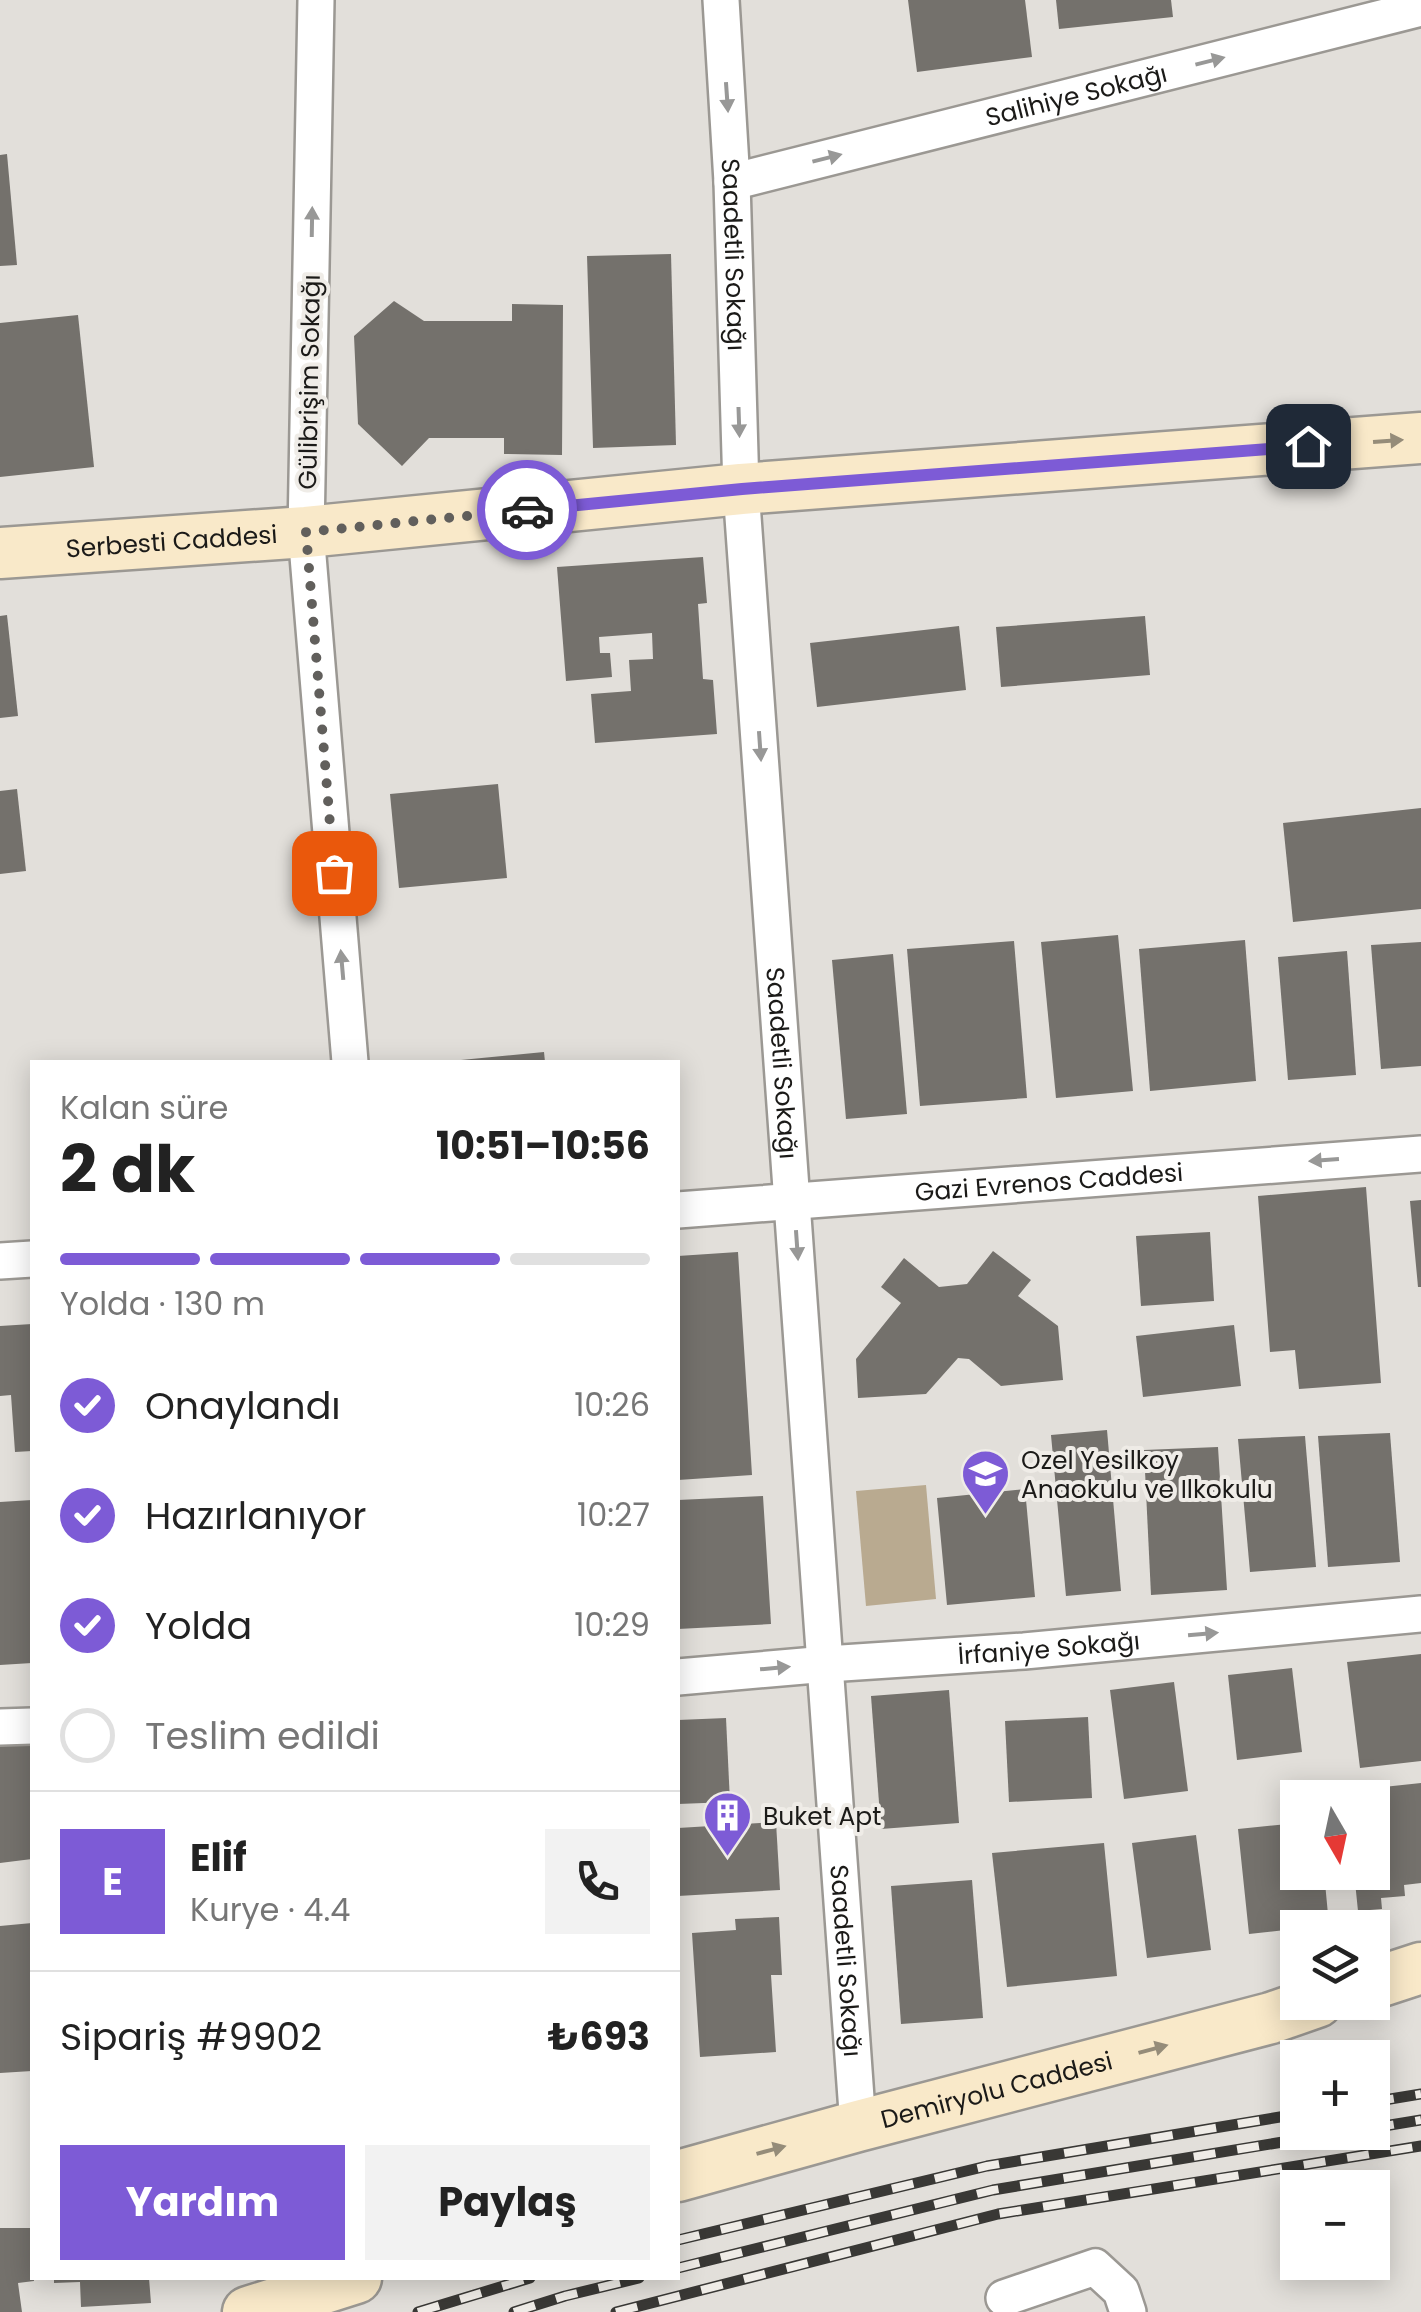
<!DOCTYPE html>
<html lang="tr">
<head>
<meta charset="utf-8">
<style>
	:root { --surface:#fff; --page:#f2f2f2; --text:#222; --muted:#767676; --line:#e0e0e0; --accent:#7d5bd6 }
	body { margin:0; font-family:Poppins,sans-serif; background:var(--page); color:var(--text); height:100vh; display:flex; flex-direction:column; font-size:38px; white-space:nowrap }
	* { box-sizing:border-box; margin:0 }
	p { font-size:32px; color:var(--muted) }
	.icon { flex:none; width:55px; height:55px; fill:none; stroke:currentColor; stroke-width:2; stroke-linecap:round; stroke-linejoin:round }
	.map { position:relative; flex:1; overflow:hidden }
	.details { position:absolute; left:30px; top:1060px; width:650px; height:1220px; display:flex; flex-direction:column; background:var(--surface); border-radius:0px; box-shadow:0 5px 25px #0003 }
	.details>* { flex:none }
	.needle { width:65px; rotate:171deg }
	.fabs { position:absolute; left:1280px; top:1780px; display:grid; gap:20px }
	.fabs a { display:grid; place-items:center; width:110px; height:110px; border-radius:0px; background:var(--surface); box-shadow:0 5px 25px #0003; font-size:50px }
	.pin { position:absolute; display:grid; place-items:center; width:85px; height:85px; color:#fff; margin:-42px; border-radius:20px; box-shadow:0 5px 15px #0006 }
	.courier { position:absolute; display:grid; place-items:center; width:100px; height:100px; margin:-50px; border:8px solid #7d5bd6; border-radius:50%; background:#fff; color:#222; box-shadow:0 2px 12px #0007 }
	.head em { font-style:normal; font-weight:700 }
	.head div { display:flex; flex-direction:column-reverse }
	.head { display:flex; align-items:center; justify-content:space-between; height:170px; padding:0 30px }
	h1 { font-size:65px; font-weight:700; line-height:75px }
	.bar { display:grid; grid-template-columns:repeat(4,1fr); gap:15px 10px; align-content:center; height:120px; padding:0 30px }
	.bar i { height:12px; border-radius:8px; background:var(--line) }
	.bar .on { background:var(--accent) }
	.bar p { grid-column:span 4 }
	.line { display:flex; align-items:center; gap:25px; padding:0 30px; border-top:2px solid var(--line) }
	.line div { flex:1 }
	.round { display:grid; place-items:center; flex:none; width:105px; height:105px; border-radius:0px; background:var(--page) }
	ol { padding:0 30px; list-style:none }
	li { display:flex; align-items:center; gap:30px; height:110px }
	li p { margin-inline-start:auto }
	li .icon { padding:10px; border-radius:50%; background:var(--accent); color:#fff; stroke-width:4 }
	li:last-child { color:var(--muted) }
	li i { width:55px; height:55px; border:5px solid var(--line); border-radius:50% }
	.primary-button { display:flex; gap:20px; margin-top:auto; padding:20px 30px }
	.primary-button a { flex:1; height:115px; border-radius:0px; background:var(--accent); color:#fff; font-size:40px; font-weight:700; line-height:115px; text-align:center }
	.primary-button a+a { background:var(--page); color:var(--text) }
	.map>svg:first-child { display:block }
</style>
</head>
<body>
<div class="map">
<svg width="1421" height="2312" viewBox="0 0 1421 2312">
	<rect width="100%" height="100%" fill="#e2dfda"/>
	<path fill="#b9aa90" d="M 926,1485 L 936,1599 L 866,1606 L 856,1491 Z"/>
	<g fill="#74716c">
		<path d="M 908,0 L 1025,0 L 1032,57 L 917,72 Z"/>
		<path d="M 1056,0 L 1171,0 L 1173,17 L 1059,29 Z"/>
		<path d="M 7,154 L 17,265 L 0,266 L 0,155 Z"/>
		<path d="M 671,254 L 676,445 L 593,448 L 587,256 Z"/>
		<path d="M 394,301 L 424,321 L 512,321 L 512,304 L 563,305 L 562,455 L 504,454 L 504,438 L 429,438 L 402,466 L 358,424 L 354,336 Z"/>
		<path d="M 78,315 L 94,467 L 0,477 L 0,323 Z"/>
		<path d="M 703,557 L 707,603 L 698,604 L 703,679 L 713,680 L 717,734 L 595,743 L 591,694 L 631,691 L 629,660 L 653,659 L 652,633 L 599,637 L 600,653 L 610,653 L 612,677 L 566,681 L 557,567 Z"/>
		<path d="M 7,615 L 18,716 L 0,718 L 0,616 Z"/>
		<path d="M 1145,616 L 1150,675 L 1001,687 L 996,627 Z"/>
		<path d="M 959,626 L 966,690 L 817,707 L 810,643 Z"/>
		<path d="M 498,784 L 507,878 L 399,888 L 390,794 Z"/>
		<path d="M 17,789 L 26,871 L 0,874 L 0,791 Z"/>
		<path d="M 1421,808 L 1421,909 L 1293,922 L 1283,823 Z"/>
		<path d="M 1118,935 L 1133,1091 L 1056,1098 L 1041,942 Z"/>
		<path d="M 1245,940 L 1256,1081 L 1150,1091 L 1139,949 Z"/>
		<path d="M 1014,941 L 1027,1098 L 920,1106 L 907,949 Z"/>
		<path d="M 1421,942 L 1421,1066 L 1381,1069 L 1371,945 Z"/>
		<path d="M 1347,951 L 1356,1075 L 1288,1080 L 1278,957 Z"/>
		<path d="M 893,954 L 907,1114 L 846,1119 L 832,960 Z"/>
		<path d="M 544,1052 L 545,1062 L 461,1062 L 461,1060 Z"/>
		<path d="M 1366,1187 L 1381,1383 L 1299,1389 L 1295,1350 L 1270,1352 L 1258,1196 Z"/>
		<path d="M 1421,1200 L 1421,1287 L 1418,1287 L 1410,1201 Z"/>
		<path d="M 1210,1232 L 1214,1301 L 1141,1306 L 1136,1236 Z"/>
		<path d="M 993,1251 L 1031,1280 L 1018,1296 L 1058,1326 L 1063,1380 L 1001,1386 L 969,1359 L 958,1358 L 926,1394 L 858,1398 L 856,1359 L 901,1303 L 881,1287 L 904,1258 L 939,1287 L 967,1284 Z"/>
		<path d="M 738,1252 L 752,1475 L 678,1480 L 678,1256 Z"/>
		<path d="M 32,1324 L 32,1451 L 15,1452 L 11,1395 L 0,1396 L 0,1326 Z"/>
		<path d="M 1234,1325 L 1241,1386 L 1143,1397 L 1136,1336 Z"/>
		<path d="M 1107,1430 L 1121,1591 L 1066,1596 L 1051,1435 Z"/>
		<path d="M 1390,1433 L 1400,1562 L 1328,1567 L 1318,1436 Z"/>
		<path d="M 1305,1436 L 1316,1567 L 1250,1572 L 1238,1439 Z"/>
		<path d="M 1218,1447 L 1227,1590 L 1151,1595 L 1144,1450 Z"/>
		<path d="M 1025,1489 L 1035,1597 L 947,1605 L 937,1498 Z"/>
		<path d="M 763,1496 L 771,1624 L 678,1629 L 678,1500 Z"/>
		<path d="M 32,1500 L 32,1663 L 0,1665 L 0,1502 Z"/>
		<path d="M 1421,1654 L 1421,1761 L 1360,1768 L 1347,1662 Z"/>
		<path d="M 1292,1668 L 1302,1752 L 1237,1760 L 1228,1675 Z"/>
		<path d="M 1174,1682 L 1188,1791 L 1124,1799 L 1110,1690 Z"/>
		<path d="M 949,1690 L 959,1823 L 881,1829 L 871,1696 Z"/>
		<path d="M 1088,1717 L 1092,1798 L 1009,1802 L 1005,1721 Z"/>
		<path d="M 726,1718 L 730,1802 L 678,1804 L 678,1720 Z"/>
		<path d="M 32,1743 L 32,1859 L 0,1863 L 0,1746 Z"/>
		<path d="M 1421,1783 L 1421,1883 L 1404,1885 L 1405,1896 L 1381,1898 L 1382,1909 L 1358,1911 L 1354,1872 L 1372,1872 L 1372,1798 L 1347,1798 L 1346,1791 Z"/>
		<path d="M 776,1822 L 780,1890 L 678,1896 L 678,1828 Z"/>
		<path d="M 1298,1823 L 1298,1872 L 1324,1872 L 1329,1925 L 1249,1934 L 1238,1829 Z"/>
		<path d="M 1196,1835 L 1211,1950 L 1147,1958 L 1132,1843 Z"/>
		<path d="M 1104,1843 L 1117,1976 L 1007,1987 L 992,1853 Z"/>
		<path d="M 972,1880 L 983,2018 L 901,2024 L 891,1886 Z"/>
		<path d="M 779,1917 L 782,1975 L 771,1975 L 776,2052 L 700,2057 L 692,1933 L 736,1930 L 735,1919 Z"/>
		<path d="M 32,1923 L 32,2071 L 0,2073 L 0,1926 Z"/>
		<path d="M 0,2228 L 30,2228 L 34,2281 L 18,2283 L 22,2312 L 0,2312 Z"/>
		<path d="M 54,2278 L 149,2278 L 151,2303 L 81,2307 L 80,2282 L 54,2283 Z"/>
	</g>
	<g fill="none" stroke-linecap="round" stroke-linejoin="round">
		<defs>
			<g id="minor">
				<path d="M 316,0 L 306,532 L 350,1062"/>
				<path id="s1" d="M 721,0 L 732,182 L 741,489 L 858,2126"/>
				<path id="s2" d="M 732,182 L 1421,8"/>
				<path id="s3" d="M 678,1210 L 1421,1154"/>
				<path d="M 0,1261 L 32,1259"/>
				<path id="s4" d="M 678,1677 L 827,1664 L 1024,1651 L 1421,1614"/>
				<path d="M 0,1727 L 32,1726"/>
				<path d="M 1004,2298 L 1095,2267 L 1121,2291 L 1128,2312"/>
			</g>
			<g id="secondary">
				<path id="s5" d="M 0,553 L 306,532 L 741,489 L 1421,438"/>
				<path d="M 1372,1984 L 1421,1968"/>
				<path id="s6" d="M 678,2176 L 858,2126 L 1271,2018 L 1317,2002"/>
				<path d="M 248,2312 L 356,2278"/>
			</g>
		</defs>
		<use href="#minor" stroke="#9b9893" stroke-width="40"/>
		<use href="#secondary" stroke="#9b9893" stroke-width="55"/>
		<use href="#minor" stroke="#fff" stroke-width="35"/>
		<use href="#secondary" stroke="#f9e9c9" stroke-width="50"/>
		<defs>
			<g id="rail">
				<path d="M 1372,2102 L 1421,2094"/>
				<path d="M 1372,2128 L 1421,2120"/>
				<path d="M 678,2240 L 987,2166 L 1298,2114"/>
				<path d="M 678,2268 L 993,2190 L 1343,2132"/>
				<path d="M 418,2312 L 530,2278"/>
				<path d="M 514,2312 L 565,2296 L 639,2278"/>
				<path d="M 616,2312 L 998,2214 L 1421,2146"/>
			</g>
		</defs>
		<use href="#rail" stroke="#393835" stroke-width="11"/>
		<use href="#rail" stroke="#efece7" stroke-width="8" stroke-dasharray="22" stroke-linecap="butt"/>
	</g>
	<defs><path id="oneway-solid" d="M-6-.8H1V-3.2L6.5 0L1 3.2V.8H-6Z" transform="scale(2.5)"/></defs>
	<g fill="#989897">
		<use href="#oneway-solid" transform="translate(1210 61) rotate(-14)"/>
		<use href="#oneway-solid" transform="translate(727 97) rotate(86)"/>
		<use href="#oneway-solid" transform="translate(827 158) rotate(-14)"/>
		<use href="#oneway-solid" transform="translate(312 222) rotate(-89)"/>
		<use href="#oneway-solid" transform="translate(739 422) rotate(88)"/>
		<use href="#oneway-solid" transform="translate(760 746) rotate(86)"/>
		<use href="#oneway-solid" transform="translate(342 965) rotate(-95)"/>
		<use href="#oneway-solid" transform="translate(1324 1160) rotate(176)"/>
		<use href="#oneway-solid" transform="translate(797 1245) rotate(86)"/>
		<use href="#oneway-solid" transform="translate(1203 1634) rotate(-5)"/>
		<use href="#oneway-solid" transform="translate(775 1668) rotate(-5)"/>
	</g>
	<g fill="#958c79">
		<use href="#oneway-solid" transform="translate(1388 441) rotate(-4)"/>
		<use href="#oneway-solid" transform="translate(1153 2049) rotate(-15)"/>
		<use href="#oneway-solid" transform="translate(771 2150) rotate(-15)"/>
	</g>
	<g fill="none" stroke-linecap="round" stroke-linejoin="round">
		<path stroke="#615f5c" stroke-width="10" stroke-dasharray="0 18" d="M 334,873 L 306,532 L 527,510"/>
		<path stroke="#7d5bd6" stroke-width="12" d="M 527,510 L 742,489 L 1308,446"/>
	</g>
	<defs>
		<symbol id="school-pin" viewBox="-11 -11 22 30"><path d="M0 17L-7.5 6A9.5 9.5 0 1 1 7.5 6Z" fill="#7d5bd6" stroke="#efece7"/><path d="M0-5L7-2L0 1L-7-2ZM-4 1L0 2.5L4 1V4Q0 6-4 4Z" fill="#fff"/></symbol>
		<symbol id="building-pin" viewBox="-11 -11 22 30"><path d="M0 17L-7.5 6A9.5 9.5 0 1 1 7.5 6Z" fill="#7d5bd6" stroke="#efece7"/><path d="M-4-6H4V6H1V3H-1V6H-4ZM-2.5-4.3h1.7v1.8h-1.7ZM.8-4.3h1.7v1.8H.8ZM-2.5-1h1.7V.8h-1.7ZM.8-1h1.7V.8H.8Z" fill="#fff"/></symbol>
	</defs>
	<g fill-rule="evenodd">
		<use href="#school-pin" x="958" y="1446" width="55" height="75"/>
		<use href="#building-pin" x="700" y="1788" width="55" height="75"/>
	</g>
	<g text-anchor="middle" stroke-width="8" stroke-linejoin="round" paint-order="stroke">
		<g font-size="25" fill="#1b1a18" stroke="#efece7">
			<text dy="9" stroke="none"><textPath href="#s2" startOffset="355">Salihiye Sokağı</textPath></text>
			<text dy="9" stroke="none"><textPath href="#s1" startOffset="255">Saadetli Sokağı</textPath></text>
			<text transform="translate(309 382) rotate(-89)" y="9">Gülibrişim Sokağı</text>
			<text dy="9" stroke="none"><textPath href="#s5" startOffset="172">Serbesti Caddesi</textPath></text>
			<text dy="9" stroke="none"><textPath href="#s1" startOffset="1065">Saadetli Sokağı</textPath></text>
			<text dy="9" stroke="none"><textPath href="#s3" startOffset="372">Gazi Evrenos Caddesi</textPath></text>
			<text dy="9" stroke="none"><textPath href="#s4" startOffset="372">İrfaniye Sokağı</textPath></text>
			<text dy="9" stroke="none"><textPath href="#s1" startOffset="1965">Saadetli Sokağı</textPath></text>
			<text dy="9" stroke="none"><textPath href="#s6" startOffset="330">Demiryolu Caddesi</textPath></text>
		</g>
		<g font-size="25" fill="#1b1a18" stroke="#efece7" text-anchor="start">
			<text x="1021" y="1469">Ozel Yesilkoy<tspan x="1021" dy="29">Anaokulu ve Ilkokulu</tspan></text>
			<text x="763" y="1825">Buket Apt</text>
		</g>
	</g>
</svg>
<div class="fabs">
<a><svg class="needle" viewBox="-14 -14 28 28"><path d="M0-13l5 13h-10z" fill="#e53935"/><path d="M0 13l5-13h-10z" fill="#767676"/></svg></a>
<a><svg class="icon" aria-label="layers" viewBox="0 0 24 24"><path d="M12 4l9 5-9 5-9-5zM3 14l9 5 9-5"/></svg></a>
<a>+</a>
<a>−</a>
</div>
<div class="pin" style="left:334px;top:873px;background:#ea580c"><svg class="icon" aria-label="bag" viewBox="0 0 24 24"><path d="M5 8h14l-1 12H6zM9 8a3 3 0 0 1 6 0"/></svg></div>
<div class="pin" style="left:1308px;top:446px;background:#1f2937"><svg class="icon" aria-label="home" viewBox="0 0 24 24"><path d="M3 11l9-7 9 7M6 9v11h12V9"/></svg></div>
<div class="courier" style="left:527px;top:510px"><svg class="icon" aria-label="car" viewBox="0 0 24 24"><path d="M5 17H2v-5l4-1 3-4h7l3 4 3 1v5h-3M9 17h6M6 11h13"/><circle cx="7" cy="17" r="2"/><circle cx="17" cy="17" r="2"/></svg></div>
<section class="details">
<div class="head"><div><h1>2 dk</h1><p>Kalan süre</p></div><em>10:51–10:56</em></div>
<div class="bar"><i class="on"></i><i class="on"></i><i class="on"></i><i></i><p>Yolda · 130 m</p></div>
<ol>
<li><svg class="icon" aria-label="check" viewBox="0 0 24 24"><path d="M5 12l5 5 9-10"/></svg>Onaylandı<p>10:26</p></li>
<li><svg class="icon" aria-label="check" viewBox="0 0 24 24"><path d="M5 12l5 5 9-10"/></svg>Hazırlanıyor<p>10:27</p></li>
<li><svg class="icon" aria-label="check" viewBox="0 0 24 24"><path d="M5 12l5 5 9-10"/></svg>Yolda<p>10:29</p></li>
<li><i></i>Teslim edildi</li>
</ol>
<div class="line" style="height:180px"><b class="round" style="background:var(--accent);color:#fff">E</b><div><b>Elif</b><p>Kurye · 4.4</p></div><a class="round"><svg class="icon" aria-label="phone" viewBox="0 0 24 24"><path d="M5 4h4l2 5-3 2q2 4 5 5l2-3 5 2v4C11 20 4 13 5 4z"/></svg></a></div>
<div class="line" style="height:130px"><div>Sipariş #9902</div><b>₺693</b></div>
<div class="primary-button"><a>Yardım</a><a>Paylaş</a></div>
</section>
</div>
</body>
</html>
